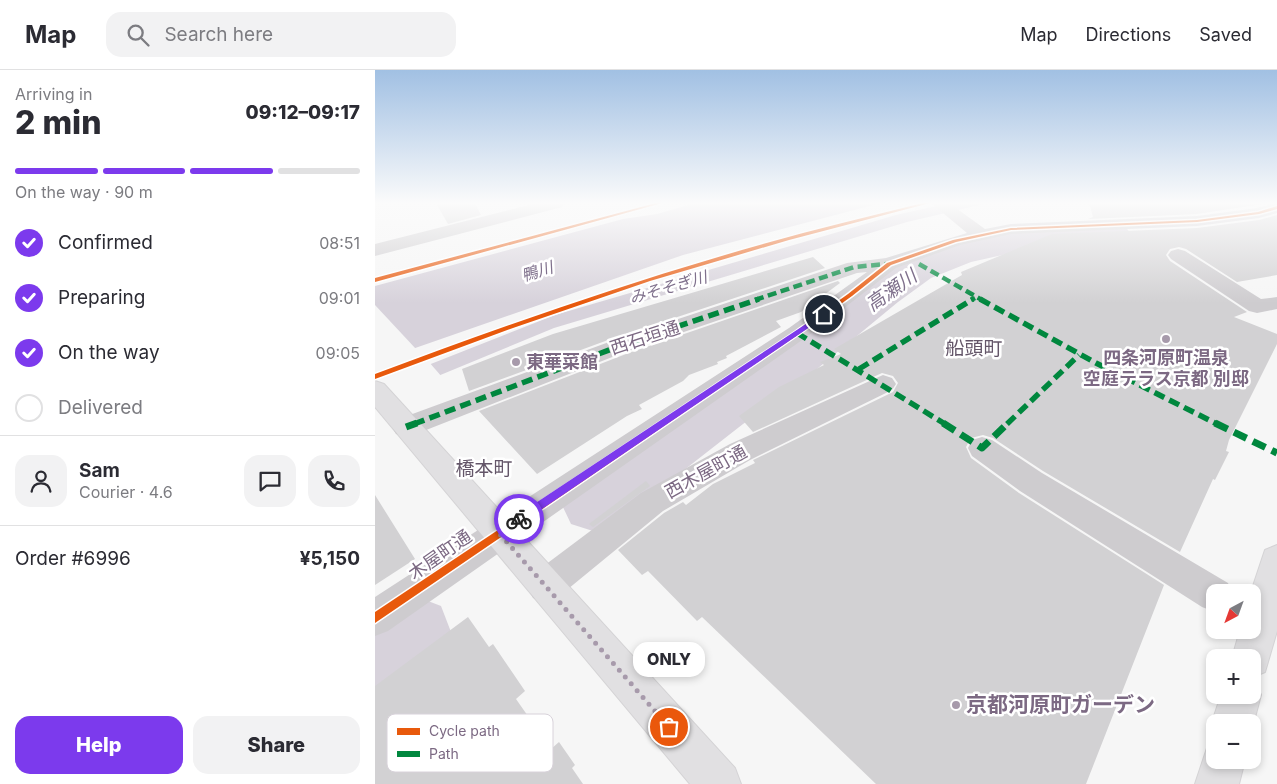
<!DOCTYPE html>
<html lang="en">
<head>
<meta charset="utf-8">
<style>
	:root { --surface:#fff; --page:#f2f2f3; --text:#2b2b33; --muted:#7c7c81; --line:#e1e1e2; --accent:#7c3aed }
	body { margin:0; font-family:Inter,"Noto Sans JP",sans-serif; background:var(--page); color:var(--text); height:100vh; display:flex; flex-direction:column; font-size:19px; white-space:nowrap }
	* { box-sizing:border-box; margin:0 }
	p { font-size:16px; color:var(--muted) }
	.icon { flex:none; width:28px; height:28px; fill:none; stroke:currentColor; stroke-width:2; stroke-linecap:round; stroke-linejoin:round }
	.map { position:relative; flex:1; overflow:hidden }
	.panel { display:flex; flex-direction:column; background:var(--surface); width:375px }
	.panel>* { flex:none }
	.needle { width:32px; rotate:221deg }
	.tools { position:absolute; left:831px; top:514px; display:grid; gap:10px }
	.tools a { display:grid; place-items:center; width:55px; height:55px; border-radius:10px; background:var(--surface); box-shadow:0 2px 8px #0003; font-size:25px }
	.pin { position:absolute; display:grid; place-items:center; width:42px; height:42px; color:#fff; margin:-21px; border:2px solid #fff; border-radius:50%; box-shadow:0 1px 5px #0007 }
	.courier { position:absolute; display:grid; place-items:center; width:50px; height:50px; margin:-25px; border:4px solid #7c3aed; border-radius:50%; background:#fff; color:#222; box-shadow:0 1px 6px #0007 }
	.bubble { position:absolute; height:35px; border-radius:15px; background:var(--surface); box-shadow:0 2px 8px #0003; font-size:16px; font-weight:800; line-height:35px; text-align:center }
	.summary em { font-style:normal; font-weight:800 }
	.summary div { display:flex; flex-direction:column-reverse }
	.summary { display:flex; align-items:center; justify-content:space-between; height:85px; padding:0 15px }
	h1 { font-size:32px; font-weight:800; line-height:38px }
	.bar { display:grid; grid-template-columns:repeat(4,1fr); gap:8px 5px; align-content:center; height:60px; padding:0 15px }
	.bar i { height:6px; border-radius:4px; background:var(--line) }
	.bar .selected { background:var(--accent) }
	.bar p { grid-column:span 4 }
	.line { display:flex; align-items:center; gap:12px; padding:0 15px; border-top:1px solid var(--line) }
	.line div { flex:1 }
	.round { display:grid; place-items:center; flex:none; width:52px; height:52px; border-radius:15px; background:var(--page) }
	ol { padding:0 15px; list-style:none }
	li { display:flex; align-items:center; gap:15px; height:55px }
	li p { margin-inline-start:auto }
	li .icon { padding:5px; border-radius:50%; background:var(--accent); color:#fff; stroke-width:4 }
	li:last-child { color:var(--muted) }
	li i { width:28px; height:28px; border:2px solid var(--line); border-radius:50% }
	.cta { display:flex; gap:10px; margin-top:auto; padding:10px 15px }
	.cta a { flex:1; height:58px; border-radius:15px; background:var(--accent); color:#fff; font-size:20px; font-weight:800; line-height:58px; text-align:center }
	.cta a+a { background:var(--page); color:var(--text) }
	header { display:flex; align-items:center; gap:30px; box-sizing:border-box; height:70px; padding:0 25px; background:var(--surface); border-bottom:1px solid var(--line) }
	header strong { font-size:24px }
	nav { display:flex; gap:28px; margin-inline-start:auto; font-size:18px }
	.search { width:350px; height:45px; background:var(--page); display:flex; align-items:center; gap:12px; box-sizing:border-box; padding:0 18px; border-radius:15px; color:var(--muted); font-size:19px }
	main { display:flex; flex:1; min-height:0 }
	.map>svg:first-child { display:block }
</style>
</head>
<body>
<header>
<strong>Map</strong>
<div class="search"><svg class="icon" aria-label="search" viewBox="0 0 24 24"><circle cx="10" cy="10" r="6"/><path d="M15 15l6 6"/></svg>Search here</div>
<nav><a>Map</a><a>Directions</a><a>Saved</a></nav>
</header>
<main>
<section class="panel">
<div class="summary"><div><h1>2 min</h1><p>Arriving in</p></div><em>09:12–09:17</em></div>
<div class="bar"><i class="selected"></i><i class="selected"></i><i class="selected"></i><i></i><p>On the way · 90 m</p></div>
<ol>
<li><svg class="icon" aria-label="check" viewBox="0 0 24 24"><path d="M5 12l5 5 9-10"/></svg>Confirmed<p>08:51</p></li>
<li><svg class="icon" aria-label="check" viewBox="0 0 24 24"><path d="M5 12l5 5 9-10"/></svg>Preparing<p>09:01</p></li>
<li><svg class="icon" aria-label="check" viewBox="0 0 24 24"><path d="M5 12l5 5 9-10"/></svg>On the way<p>09:05</p></li>
<li><i></i>Delivered</li>
</ol>
<div class="line" style="height:90px"><a class="round"><svg class="icon" aria-label="person" viewBox="0 0 24 24"><circle cx="12" cy="8" r="4"/><path d="M4 21q1-7 8-7t8 7"/></svg></a><div><b>Sam</b><p>Courier · 4.6</p></div><a class="round"><svg class="icon" aria-label="chat" viewBox="0 0 24 24"><path d="M4 5h16v11H9l-5 4z"/></svg></a><a class="round"><svg class="icon" aria-label="phone" viewBox="0 0 24 24"><path d="M5 4h4l2 5-3 2q2 4 5 5l2-3 5 2v4C11 20 4 13 5 4z"/></svg></a></div>
<div class="line" style="height:65px"><div>Order #6996</div><b>¥5,150</b></div>
<div class="cta"><a>Help</a><a>Share</a></div>
</section>
<div class="map">
<svg width="902" height="714" viewBox="0 0 902 714">
	<rect width="100%" height="100%" fill="#f6f6f6"/>
	<g fill="#d7d2db">
		<path d="M 320,133 L 506,133 L 308,185 L 0,292 L 0,216 L 248,149 L 282,144 Z"/>
		<path d="M 574,133 L 613,133 L 532,152 L 179,258 L 0,332 L 0,316 L 180,245 L 521,145 Z"/>
	</g>
	<g fill="#f6f6f6">
		<path d="M 0,235 L 41,279 L 0,295 Z"/>
		<path d="M 54,292 L 67,307 L 0,334 L 0,314 Z"/>
	</g>
	<g fill="none" stroke-linecap="round" stroke-linejoin="round">
		<g fill="#d7d2db" fill-rule="evenodd">
			<path d="M 738,154 L 751,157 L 756,165 L 751,173 L 738,176 L 632,184 L 596,192 L 556,208 L 523,232 L 425,313 L 368,354 L 240,454 L 218,461 L 196,454 L 187,435 L 196,416 L 391,289 L 493,214 L 528,192 L 571,176 L 632,162 Z"/>
			<path d="M 40,526 L 66,536 L 76,562 L 66,588 L 27,617 L 0,628 L 0,546 L 14,536 Z"/>
		</g>
	</g>
	<g fill="#d2d1d3">
		<path d="M 61,133 L 100,133 L 106,145 L 73,154 Z"/>
		<path d="M 714,133 L 895,133 L 822,144 L 713,149 L 718,147 Z"/>
		<path d="M 902,145 L 902,205 L 862,212 L 811,179 L 804,177 L 795,179 L 791,185 L 795,191 L 872,242 L 859,247 L 902,264 L 902,274 L 854,370 L 851,381 L 854,382 L 840,410 L 838,409 L 805,482 L 668,401 L 618,368 L 608,365 L 596,368 L 591,377 L 596,388 L 644,423 L 789,515 L 711,714 L 501,714 L 327,547 L 322,551 L 273,501 L 267,505 L 243,480 L 289,443 L 308,432 L 311,435 L 338,414 L 380,393 L 378,390 L 518,322 L 523,313 L 518,306 L 507,303 L 378,362 L 364,346 L 404,317 L 449,295 L 445,292 L 466,284 L 459,279 L 587,205 L 586,202 L 677,164 L 822,158 L 884,150 Z"/>
		<path d="M 438,187 L 450,198 L 233,270 L 94,321 L 87,299 L 178,264 Z"/>
		<path d="M 463,211 L 465,213 L 426,242 L 401,251 L 406,257 L 351,286 L 352,288 L 342,292 L 343,294 L 314,305 L 308,311 L 264,335 L 267,339 L 252,346 L 162,404 L 104,341 L 251,284 Z"/>
		<path d="M 271,411 L 275,416 L 218,457 L 214,454 Z"/>
		<path d="M 0,425 L 40,489 L 0,515 Z"/>
		<path d="M 93,547 L 114,577 L 118,574 L 150,621 L 141,629 L 176,679 L 184,672 L 200,695 L 197,698 L 208,714 L 0,714 L 0,616 Z"/>
	</g>
	<g fill="none" stroke-linecap="round" stroke-linejoin="round">
		<defs>
			<g id="major">
				<path d="M 0,311 L 9,314 L 360,698 L 366,714 L 315,714 L 0,337 Z"/>
				<path d="M 902,475 L 902,561 L 890,602 L 878,607 L 878,588 L 857,588 L 865,560 L 878,560 L 876,522 L 890,480 Z"/>
				<path d="M 878,610 L 880,611 L 886,625 L 878,655 L 878,652 L 840,652 L 840,659 L 837,652 L 846,625 L 878,625 Z"/>
				<path d="M 840,672 L 840,690 L 870,690 L 864,714 L 820,714 L 833,675 Z"/>
			</g>
		</defs>
		<use href="#major" stroke="#d4d3d5" stroke-width="2"/>
		<g fill="#cecccf" fill-rule="evenodd">
			<path d="M 162,133 L 189,133 L 187,137 L 0,186 L 0,174 Z"/>
			<path d="M 556,133 L 574,133 L 610,159 L 636,154 L 822,146 L 882,138 L 902,133 L 902,143 L 884,148 L 822,156 L 636,164 L 585,175 L 521,198 L 430,268 L 13,561 L 0,566 L 0,527 L 414,258 L 492,202 L 482,203 L 250,282 L 41,364 L 31,367 L 21,364 L 17,357 L 21,350 L 234,272 L 472,193 L 511,188 L 592,163 Z"/>
			<path d="M 803,179 L 810,181 L 886,229 L 902,227 L 902,239 L 882,243 L 874,241 L 796,189 L 793,185 L 796,181 Z"/>
			<path d="M 508,305 L 517,308 L 521,314 L 517,320 L 375,390 L 288,441 L 182,528 L 170,533 L 158,528 L 152,516 L 158,504 L 266,423 L 355,374 Z"/>
			<path d="M 607,367 L 617,370 L 667,403 L 853,513 L 857,522 L 840,522 L 840,542 L 827,537 L 645,421 L 597,386 L 593,378 L 597,370 Z"/>
		</g>
		<use href="#major" fill="#e1e0e2" fill-rule="evenodd"/>
		<g stroke="#00873e" stroke-width="4.5" stroke-dasharray="9 4.5" stroke-linecap="butt">
			<path d="M 544,194 L 607,230"/>
			<path d="M 380,230 L 479,197 L 511,194"/>
			<path d="M 596,230 L 600,228"/>
		</g>
		<g stroke="#00873e" stroke-width="5.5" stroke-dasharray="11 5.5" stroke-linecap="butt">
			<path d="M 605,229 L 721,293 L 842,354"/>
			<path d="M 422,263 L 570,354"/>
			<path d="M 484,299 L 598,229"/>
			<path d="M 39,354 L 242,277 L 384,229"/>
			<path d="M 632,354 L 704,285"/>
		</g>
		<g stroke="#00873e" stroke-width="7" stroke-dasharray="14 7" stroke-linecap="butt">
			<path d="M 568,353 L 607,378 L 633,353"/>
			<path d="M 840,353 L 902,383"/>
			<path d="M 31,357 L 42,353"/>
		</g>
		<defs>
			<g id="cycleway">
				<path d="M 281,133 L 287,133 L 0,212 L 0,208 Z"/>
				<path d="M 548,133 L 555,133 L 414,170 L 275,211 L 138,258 L 0,309 L 0,304 C 112,262 225,222 340,188 C 409,167 478,150 548,133 Z"/>
				<path d="M 902,136 L 902,139 L 884,144 L 822,152 L 636,160 L 581,172 L 516,195 L 477,226 L 424,264 L 0,553 L 0,542 L 420,262 L 473,224 L 512,193 L 578,170 L 636,158 L 822,150 L 883,142 Z"/>
			</g>
		</defs>
		<use href="#cycleway" stroke="#fff" stroke-width="3"/>
		<use href="#cycleway" fill="#e8590c" fill-rule="evenodd"/>
	</g>
	<linearGradient id="sky" x2="0" y2="1"><stop stop-color="#a1c0e3"/><stop offset="0.57" stop-color="#fbfbfb"/><stop offset="1" stop-color="#fbfbfb" stop-opacity="0"/></linearGradient>
	<rect width="902" height="233" fill="url(#sky)"/>
	<path fill="#7c3aed" d="M 449,242 L 451,246 L 148,452 L 141,452 L 141,446 Z"/>
	<g fill="none" stroke-linecap="round" stroke-linejoin="round">
		<path stroke="#a79aab" stroke-width="5" stroke-dasharray="0 9" d="M 144,449 L 124,463 L 294,657"/>
	</g>
	<g fill="#a79aab" stroke="#fff" stroke-width="2">
		<circle cx="791" cy="269" r="5"/>
		<circle cx="141" cy="292" r="5"/>
		<circle cx="581" cy="635" r="5"/>
	</g>
	<g text-anchor="middle" stroke-width="5" stroke-linejoin="round" paint-order="stroke">
		<g font-size="16" font-style="italic" fill="#7f708c" stroke="#fff">
			<text transform="translate(162 201) rotate(-17)" y="6">鴨川</text>
			<text transform="translate(293 217) rotate(-16)" y="6">みそそぎ川</text>
		</g>
		<g font-size="18" fill="#7c6983" stroke="#fff">
			<text transform="translate(270 268) rotate(-18)" y="6">西石垣通</text>
			<text transform="translate(331 402) rotate(-29)" y="6">西木屋町通</text>
			<text transform="translate(65 485) rotate(-35)" y="6">木屋町通</text>
		</g>
		<g font-size="18" font-weight="bold" fill="#7c6983" stroke="#fff">
			<text x="791" y="294">四条河原町温泉<tspan x="791" dy="21">空庭テラス京都 別邸</tspan></text>
			<text x="151" y="298" text-anchor="start">東華菜館</text>
		</g>
		<g font-size="19" font-style="italic" fill="#7f708c" stroke="#fff">
			<text transform="translate(516 220) rotate(-35)" y="7">高瀬川</text>
		</g>
		<g font-size="19" fill="#645669" stroke="#fff">
			<text x="599" y="285">船頭町</text>
			<text x="109" y="405">橋本町</text>
		</g>
		<g font-size="21" font-weight="bold" fill="#7c6983" stroke="#fff" text-anchor="start">
			<text x="591" y="642">京都河原町ガーデン</text>
		</g>
	</g>
	<rect x="12" y="644" width="166" height="58" rx="8" fill="#fff" stroke="#d8d2da" stroke-width="1"/>
	<rect x="22" y="658" width="23" height="7" fill="#e8590c"/>
	<rect x="22" y="681" width="23" height="6" fill="#00873e"/>
	<g font-size="14" fill="#7c6983">
		<text x="54" y="666">Cycle path</text>
		<text x="54" y="689">Path</text>
	</g>
</svg>
<div class="tools">
<a><svg class="needle" viewBox="-14 -14 28 28"><path d="M0-13l5 13h-10z" fill="#e53935"/><path d="M0 13l5-13h-10z" fill="#7c7c81"/></svg></a>
<a>+</a>
<a>−</a>
</div>
<div class="pin" style="left:294px;top:657px;background:#ea580c"><svg class="icon" aria-label="bag" viewBox="0 0 24 24"><path d="M5 8h14l-1 12H6zM9 8a3 3 0 0 1 6 0"/></svg></div>
<div class="pin" style="left:449px;top:244px;background:#1f2937"><svg class="icon" aria-label="home" viewBox="0 0 24 24"><path d="M3 11l9-7 9 7M6 9v11h12V9"/></svg></div>
<div class="courier" style="left:144px;top:449px"><svg class="icon" aria-label="bike" viewBox="0 0 24 24"><circle cx="6" cy="16" r="4"/><circle cx="18" cy="16" r="4"/><path d="M6 16l4-8h5l3 8M10 8l3 8H6M13 5h3"/></svg></div>
<div class="bubble" style="left:258px;top:572px;width:72px">ONLY</div>
</div>
</main>
</body>
</html>
